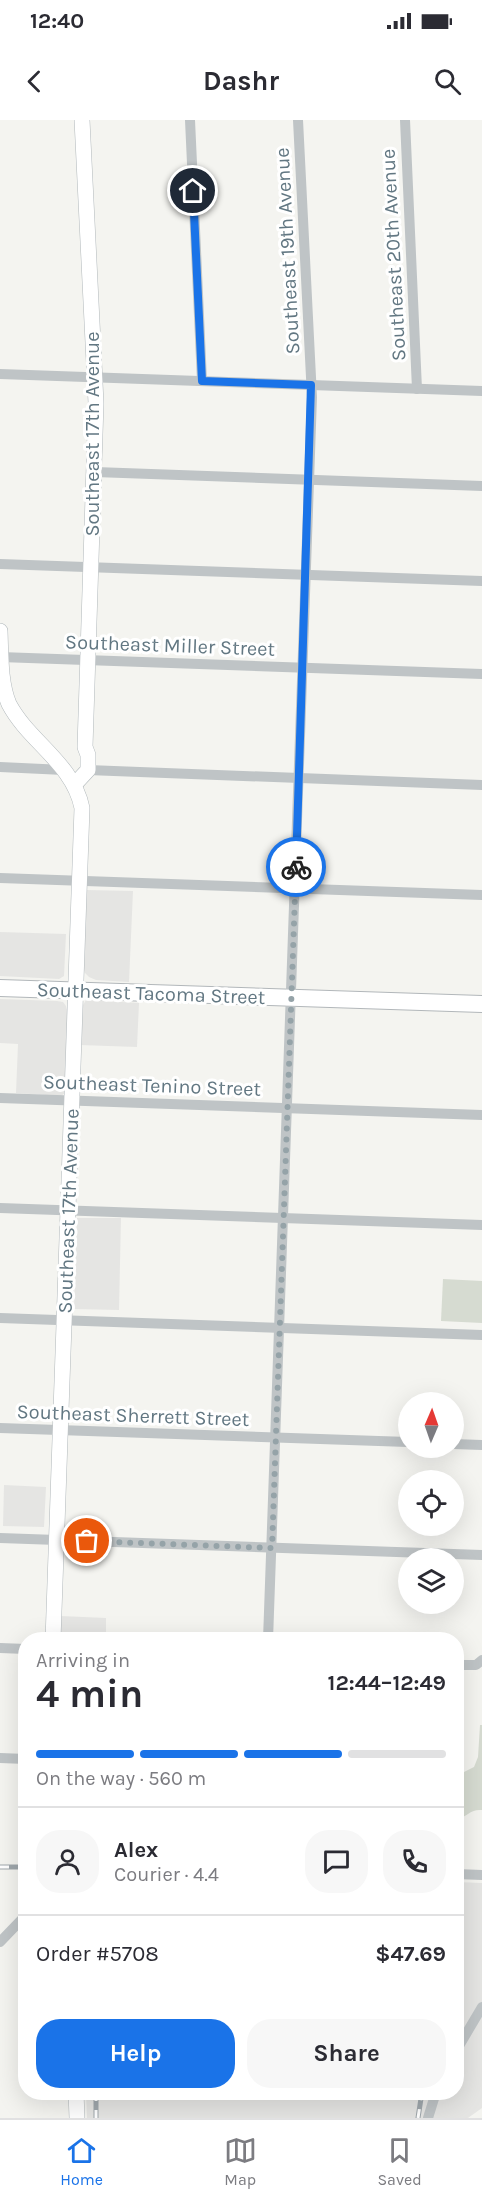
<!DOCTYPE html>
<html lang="en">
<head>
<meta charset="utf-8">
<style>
	:root { --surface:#fff; --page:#f7f7f7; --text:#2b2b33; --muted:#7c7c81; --line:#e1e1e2; --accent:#1a73e8 }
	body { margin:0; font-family:Karla,sans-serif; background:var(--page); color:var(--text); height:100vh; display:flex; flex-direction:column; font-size:22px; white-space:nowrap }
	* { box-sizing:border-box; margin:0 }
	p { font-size:20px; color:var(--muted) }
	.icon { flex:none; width:33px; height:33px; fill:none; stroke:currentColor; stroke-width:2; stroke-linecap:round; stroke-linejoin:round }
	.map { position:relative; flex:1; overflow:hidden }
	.drawer { position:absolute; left:18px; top:1512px; width:446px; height:468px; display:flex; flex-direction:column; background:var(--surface); border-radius:24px; box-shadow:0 6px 24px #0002 }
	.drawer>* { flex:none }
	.needle { width:39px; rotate:2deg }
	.tools { position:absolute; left:398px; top:1272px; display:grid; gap:12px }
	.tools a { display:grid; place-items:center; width:66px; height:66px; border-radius:50%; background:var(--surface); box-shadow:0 6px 24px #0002; font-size:30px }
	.pin { position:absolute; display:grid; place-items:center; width:51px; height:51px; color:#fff; margin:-26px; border:3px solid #fff; border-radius:50%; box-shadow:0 2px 6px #0007 }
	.courier { position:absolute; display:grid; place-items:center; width:60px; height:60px; margin:-30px; border:4px solid #1a73e8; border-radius:50%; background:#fff; color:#222; box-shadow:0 2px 8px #0007 }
	.overview em { font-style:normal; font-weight:700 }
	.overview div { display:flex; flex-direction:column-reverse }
	.overview { display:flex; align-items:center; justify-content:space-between; height:102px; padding:0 18px }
	h1 { font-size:39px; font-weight:700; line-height:45px }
	.bar { display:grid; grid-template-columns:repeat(4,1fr); gap:9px 6px; align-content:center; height:72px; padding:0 18px }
	.bar i { height:8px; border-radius:4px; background:var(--line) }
	.bar .selected { background:var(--accent) }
	.bar p { grid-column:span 4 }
	.line { display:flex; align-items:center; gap:15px; padding:0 18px; border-top:2px solid var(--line) }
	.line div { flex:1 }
	.round { display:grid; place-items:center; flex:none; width:63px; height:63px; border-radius:24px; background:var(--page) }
	.action { display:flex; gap:12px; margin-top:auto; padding:12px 18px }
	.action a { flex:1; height:69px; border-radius:24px; background:var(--accent); color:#fff; font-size:24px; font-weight:700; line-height:69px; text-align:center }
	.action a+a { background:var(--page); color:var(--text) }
	.status { display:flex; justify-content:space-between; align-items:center; height:42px; padding:0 30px; background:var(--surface); direction:ltr }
	.status svg { height:16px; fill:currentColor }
	header { display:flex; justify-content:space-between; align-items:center; height:78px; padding:0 18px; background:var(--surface); font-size:27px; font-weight:700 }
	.tabs { display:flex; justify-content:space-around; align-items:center; height:84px; border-top:2px solid var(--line); background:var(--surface); font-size:16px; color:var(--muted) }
	.tabs a { display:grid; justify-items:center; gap:3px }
	.tabs .selected { color:var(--accent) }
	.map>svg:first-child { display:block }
</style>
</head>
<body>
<div class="status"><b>12:40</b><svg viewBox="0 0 49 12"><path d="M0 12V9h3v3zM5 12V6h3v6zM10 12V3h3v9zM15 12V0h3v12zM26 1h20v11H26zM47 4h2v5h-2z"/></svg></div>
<header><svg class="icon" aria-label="back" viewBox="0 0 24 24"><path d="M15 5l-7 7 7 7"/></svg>Dashr<svg class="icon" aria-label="search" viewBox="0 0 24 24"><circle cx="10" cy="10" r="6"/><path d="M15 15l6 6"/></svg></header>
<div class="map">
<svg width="482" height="1998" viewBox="0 0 482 1998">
	<rect width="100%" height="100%" fill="#f4f4f0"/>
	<g fill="#e5e5e3">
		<path d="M 86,770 L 133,771 L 129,862 L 96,860 L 89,857 L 85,853 L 83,846 Z"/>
		<path d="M 0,812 L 66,814 L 64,856 L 59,859 L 0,856 Z"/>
		<path d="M 0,879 L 57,881 L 63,882 L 66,886 L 68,893 L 65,973 L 61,976 L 16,973 L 18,924 L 0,923 Z"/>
		<path d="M 86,880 L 139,883 L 137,927 L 80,925 L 82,887 Z"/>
		<path d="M 77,1098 L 121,1098 L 119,1190 L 74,1189 Z"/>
		<path d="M 4,1365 L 46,1367 L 44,1407 L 3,1406 Z"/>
		<path d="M 60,1496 L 106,1498 L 106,1519 L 59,1520 Z"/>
		<path d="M 456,1762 L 482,1763 L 482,1988 L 468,1998 L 87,1998 L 86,1973 L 456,1972 Z"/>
	</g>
	<g fill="#d6dbd1">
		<path d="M 443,1159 L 482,1161 L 482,1203 L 441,1201 Z"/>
		<path d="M 480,1605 L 482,1605 L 482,1690 C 469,1689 467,1698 456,1699 L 456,1656 L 474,1647 L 478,1637 Z"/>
	</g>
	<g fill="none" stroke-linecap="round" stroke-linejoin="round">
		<defs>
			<g id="secondary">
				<path d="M 0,511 C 1,534 0,563 9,584 C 29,622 73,643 82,688 L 53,1520"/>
				<path d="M 75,664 L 88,650 L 88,635 L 85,627 L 96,283 L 82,0"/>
				<path d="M 76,1972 L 77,1998"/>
			</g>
			<path id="primary" d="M 0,868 L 482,884"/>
		</defs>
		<use href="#secondary" stroke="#b1b8bb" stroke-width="16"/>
		<use href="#primary" stroke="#b2b7ba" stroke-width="18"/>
		<g stroke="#bfc4c6" stroke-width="10">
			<path d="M 190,0 L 202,261"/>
			<path d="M 405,0 L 417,269"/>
			<path d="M 0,254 L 482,271"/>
			<path d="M 95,352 L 482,366"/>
			<path d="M 0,444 L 482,461"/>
			<path d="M 0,537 L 482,554"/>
			<path d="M 0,647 L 64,650"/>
			<path d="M 88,650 L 482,665"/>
			<path d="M 0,758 L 482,775"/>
			<path d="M 0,978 L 482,995"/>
			<path d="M 0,1088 L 482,1105"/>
			<path d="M 0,1198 L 482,1215"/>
			<path d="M 0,1308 L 408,1322"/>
			<path d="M 453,1324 L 482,1325"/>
			<path d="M 0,1418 L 482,1435"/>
			<path d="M 268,1520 L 312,277 L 298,0"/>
			<path d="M 0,1528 L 26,1529"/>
			<path d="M 456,1545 L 476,1545 L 482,1540"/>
			<path d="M 0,1638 L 26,1639"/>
			<path d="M 456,1754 L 482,1755"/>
			<path d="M 0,1822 L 26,1795"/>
			<path d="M 456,1931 L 482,1887"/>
			<path d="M 428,1998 L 436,1972"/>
		</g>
		<use href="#secondary" stroke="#fff" stroke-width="15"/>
		<use href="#primary" stroke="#fff" stroke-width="16"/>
		<defs>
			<g id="rail">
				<path d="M 0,1747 L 26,1747"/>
				<path d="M 96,1972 L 96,1998"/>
				<path d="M 418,1998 L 422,1972"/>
			</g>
		</defs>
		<use href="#rail" stroke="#9fa7ac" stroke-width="5"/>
		<use href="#rail" stroke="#fff" stroke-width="3" stroke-dasharray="9" stroke-linecap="butt"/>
	</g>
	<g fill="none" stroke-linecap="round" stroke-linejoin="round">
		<path stroke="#95a3a8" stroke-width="6" stroke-dasharray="0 10.8" d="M 87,1421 L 272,1428 L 296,747"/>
		<path stroke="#1a73e8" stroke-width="8" d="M 193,71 L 202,261 L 311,265 L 296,747"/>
	</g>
	<g text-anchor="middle" stroke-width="6" stroke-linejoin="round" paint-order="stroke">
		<g font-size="20" fill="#627782" stroke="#fff">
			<text transform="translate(287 131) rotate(-93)" y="7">Southeast 19th Avenue</text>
			<text transform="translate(393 135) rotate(-93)" y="7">Southeast 20th Avenue</text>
			<text transform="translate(92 314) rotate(-90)" y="7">Southeast 17th Avenue</text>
			<text transform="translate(170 525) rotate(2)" y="7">Southeast Miller Street</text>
			<text transform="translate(151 873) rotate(2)" y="7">Southeast Tacoma Street</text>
			<text transform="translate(152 965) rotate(2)" y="7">Southeast Tenino Street</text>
			<text transform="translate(68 1091) rotate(-88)" y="7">Southeast 17th Avenue</text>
			<text transform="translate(133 1295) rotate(2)" y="7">Southeast Sherrett Street</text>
		</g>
	</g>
</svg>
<div class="tools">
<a><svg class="needle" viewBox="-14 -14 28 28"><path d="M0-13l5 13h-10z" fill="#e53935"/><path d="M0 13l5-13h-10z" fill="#7c7c81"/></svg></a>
<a><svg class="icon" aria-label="locate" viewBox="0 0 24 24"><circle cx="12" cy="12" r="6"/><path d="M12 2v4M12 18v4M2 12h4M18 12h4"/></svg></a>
<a><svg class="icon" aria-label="layers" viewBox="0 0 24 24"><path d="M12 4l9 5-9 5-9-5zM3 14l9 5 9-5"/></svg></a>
</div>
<div class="pin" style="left:87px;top:1421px;background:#ea580c"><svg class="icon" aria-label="bag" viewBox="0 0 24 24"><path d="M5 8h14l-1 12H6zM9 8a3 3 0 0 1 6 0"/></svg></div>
<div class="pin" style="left:193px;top:71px;background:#1f2937"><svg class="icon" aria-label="home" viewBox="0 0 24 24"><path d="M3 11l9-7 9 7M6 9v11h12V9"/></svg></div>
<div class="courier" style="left:296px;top:747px"><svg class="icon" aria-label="bike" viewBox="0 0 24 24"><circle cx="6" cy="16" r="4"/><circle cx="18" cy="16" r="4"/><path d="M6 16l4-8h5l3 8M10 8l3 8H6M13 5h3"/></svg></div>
<section class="drawer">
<div class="overview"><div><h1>4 min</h1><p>Arriving in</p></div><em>12:44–12:49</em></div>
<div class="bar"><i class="selected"></i><i class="selected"></i><i class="selected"></i><i></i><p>On the way · 560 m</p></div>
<div class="line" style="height:108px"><a class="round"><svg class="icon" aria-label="person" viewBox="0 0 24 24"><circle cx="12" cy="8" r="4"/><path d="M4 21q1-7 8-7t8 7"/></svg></a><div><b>Alex</b><p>Courier · 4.4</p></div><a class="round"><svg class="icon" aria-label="chat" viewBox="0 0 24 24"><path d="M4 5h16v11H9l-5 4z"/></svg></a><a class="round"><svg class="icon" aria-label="phone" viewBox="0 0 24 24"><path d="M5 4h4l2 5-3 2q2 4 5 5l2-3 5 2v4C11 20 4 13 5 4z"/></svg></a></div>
<div class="line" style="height:78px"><div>Order #5708</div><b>$47.69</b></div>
<div class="action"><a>Help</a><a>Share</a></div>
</section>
</div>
<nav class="tabs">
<a class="selected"><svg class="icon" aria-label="home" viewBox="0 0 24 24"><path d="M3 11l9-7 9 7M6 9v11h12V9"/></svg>Home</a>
<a><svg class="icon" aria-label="map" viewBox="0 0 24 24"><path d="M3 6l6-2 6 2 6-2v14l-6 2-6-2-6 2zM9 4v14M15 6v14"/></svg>Map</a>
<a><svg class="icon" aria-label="saved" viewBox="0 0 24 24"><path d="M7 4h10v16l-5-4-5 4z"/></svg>Saved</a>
</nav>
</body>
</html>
